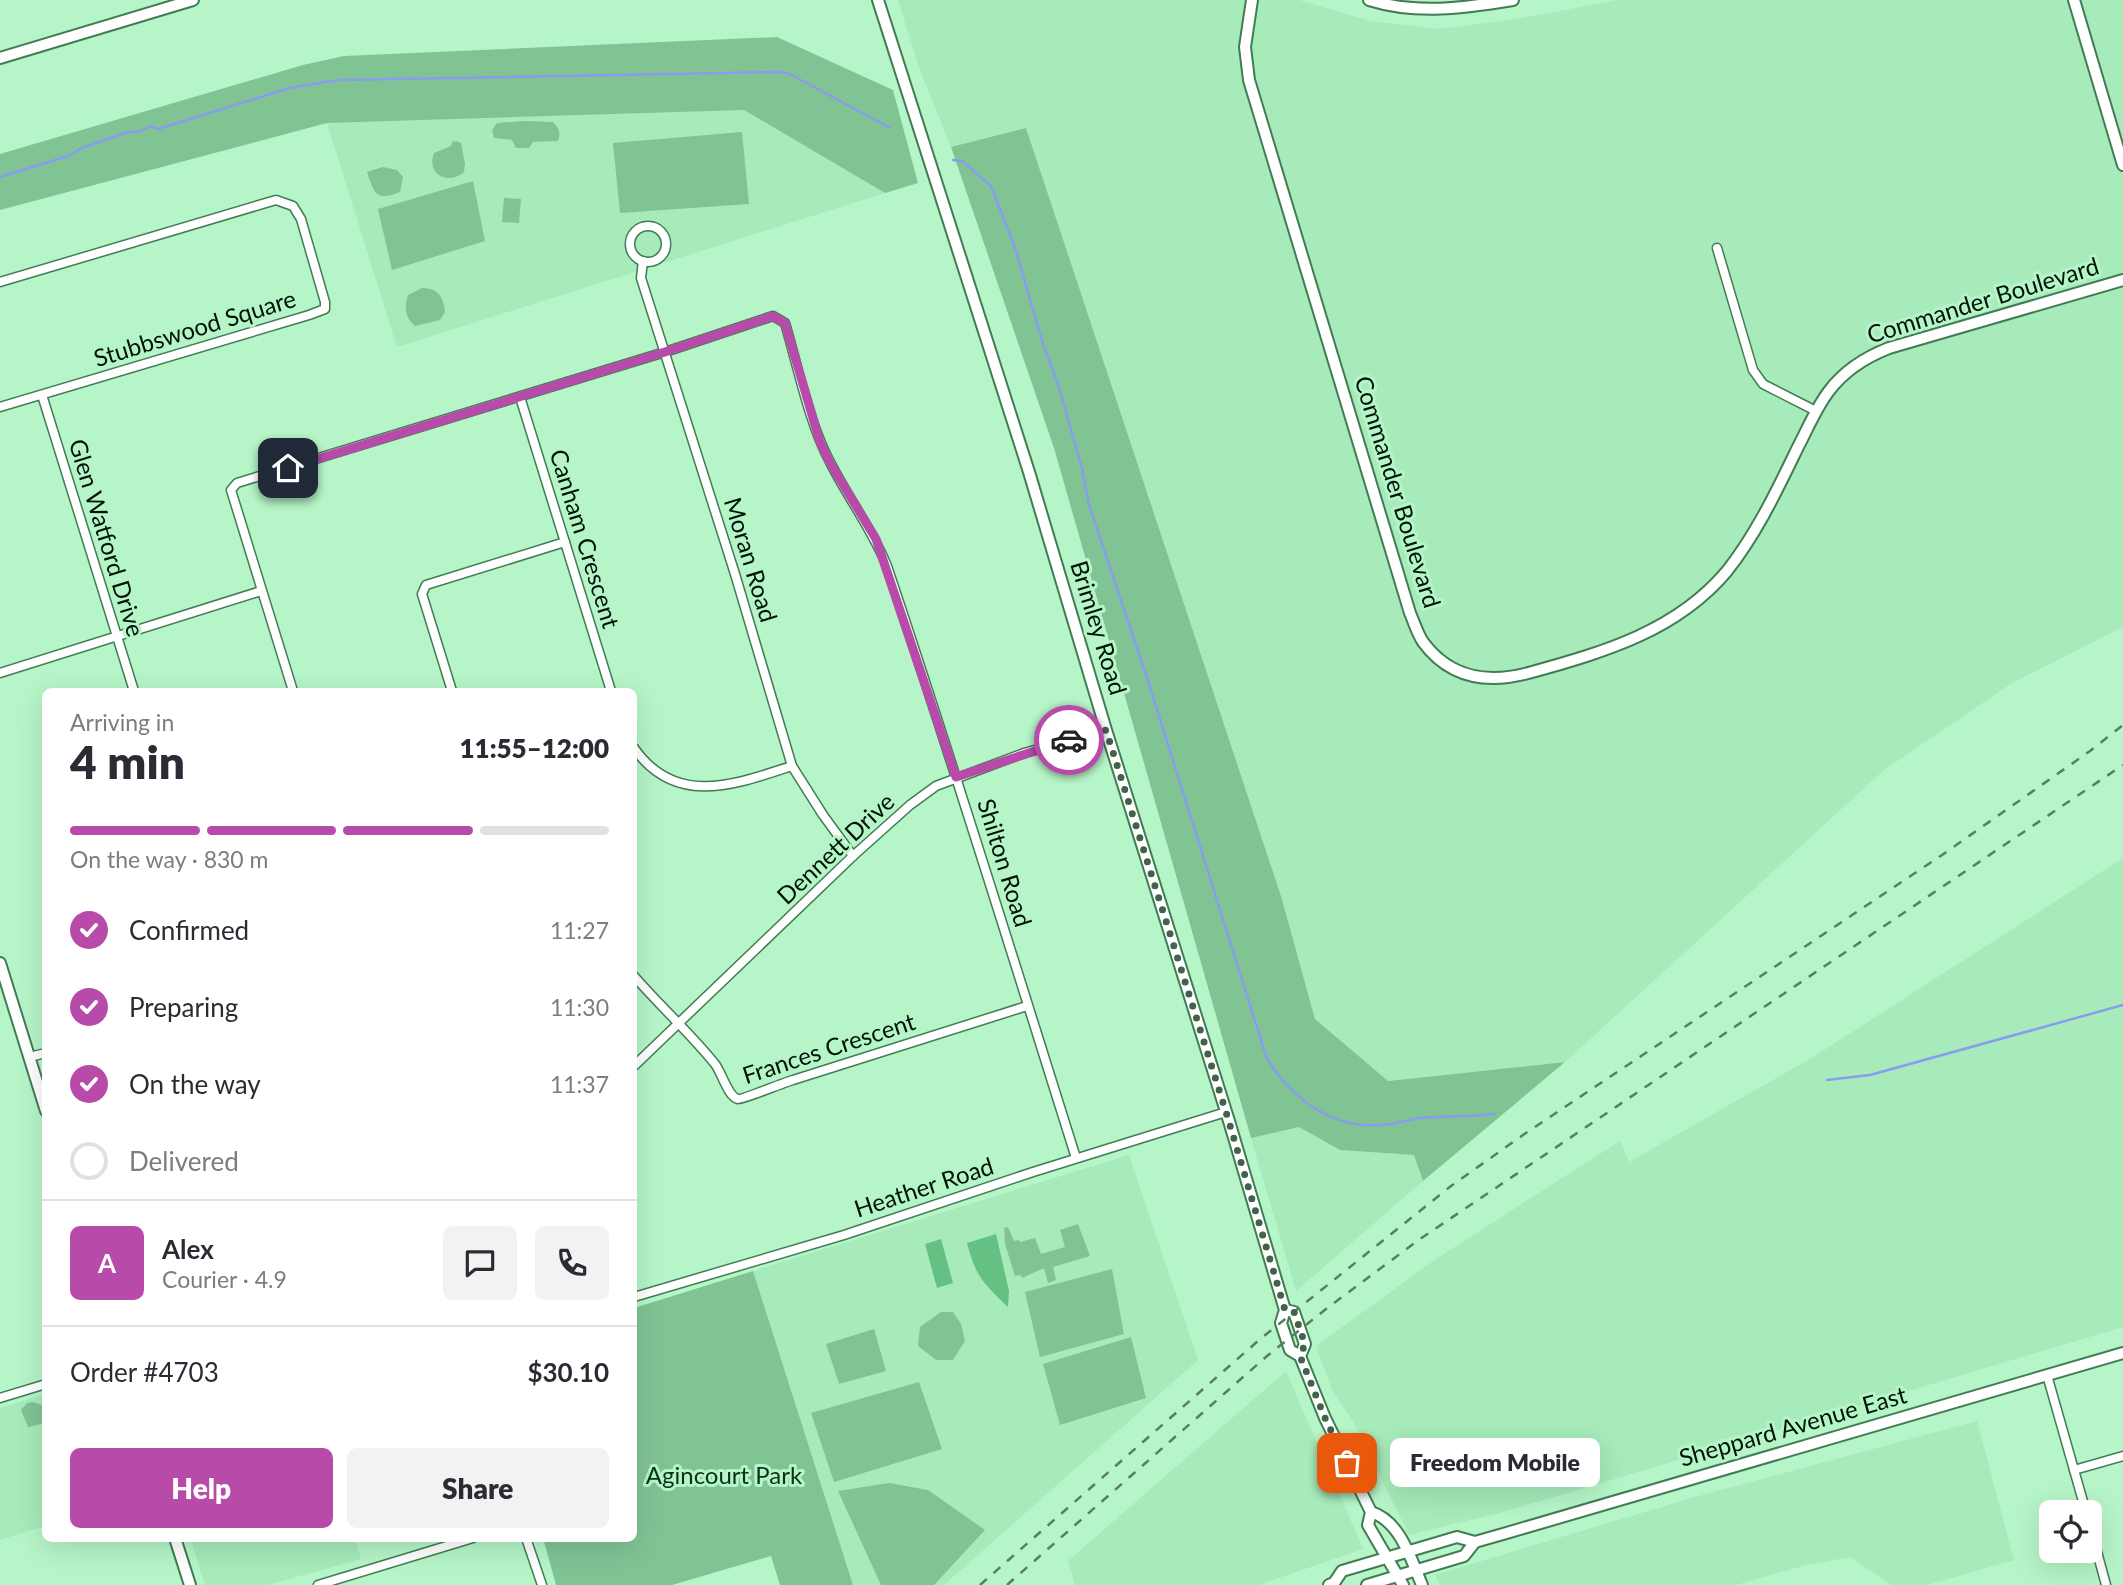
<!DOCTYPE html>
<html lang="en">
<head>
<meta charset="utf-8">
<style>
	:root { --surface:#fff; --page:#f2f2f3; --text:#2b2b33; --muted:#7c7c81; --line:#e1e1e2; --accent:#b84baa }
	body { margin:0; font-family:Lato,sans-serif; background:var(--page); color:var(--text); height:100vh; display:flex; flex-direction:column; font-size:26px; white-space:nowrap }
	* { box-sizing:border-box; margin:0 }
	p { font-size:23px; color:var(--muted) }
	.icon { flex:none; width:38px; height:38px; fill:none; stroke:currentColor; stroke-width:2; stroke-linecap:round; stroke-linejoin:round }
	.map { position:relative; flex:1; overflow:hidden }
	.sheet { position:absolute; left:42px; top:688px; width:595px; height:854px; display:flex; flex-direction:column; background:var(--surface); border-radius:10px; box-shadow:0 7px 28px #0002 }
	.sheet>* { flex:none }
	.fabs { position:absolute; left:2039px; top:1500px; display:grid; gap:14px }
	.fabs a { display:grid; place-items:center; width:63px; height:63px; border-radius:10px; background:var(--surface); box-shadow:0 7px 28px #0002; font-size:35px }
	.pin { position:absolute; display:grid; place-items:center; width:60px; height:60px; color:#fff; margin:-30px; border-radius:14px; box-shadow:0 4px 10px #0006 }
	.courier { position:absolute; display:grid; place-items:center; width:70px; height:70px; margin:-35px; border:5px solid #b84baa; border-radius:50%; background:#fff; color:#222; box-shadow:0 2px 9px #0007 }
	.bubble { position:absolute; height:49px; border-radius:10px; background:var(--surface); box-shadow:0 7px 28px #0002; font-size:23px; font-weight:800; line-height:49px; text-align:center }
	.overview em { font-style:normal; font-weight:800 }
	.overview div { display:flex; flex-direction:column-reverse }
	.overview { display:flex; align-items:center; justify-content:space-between; height:119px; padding:0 28px }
	h1 { font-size:46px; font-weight:800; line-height:52px }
	.bar { display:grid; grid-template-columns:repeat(4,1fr); gap:10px 7px; align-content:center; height:84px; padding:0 28px }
	.bar i { height:9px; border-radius:5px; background:var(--line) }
	.bar .on { background:var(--accent) }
	.bar p { grid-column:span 4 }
	.line { display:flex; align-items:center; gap:18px; padding:0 28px; border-top:2px solid var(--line) }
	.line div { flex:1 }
	.round { display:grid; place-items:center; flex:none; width:74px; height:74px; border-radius:10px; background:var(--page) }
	ol { padding:0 28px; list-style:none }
	li { display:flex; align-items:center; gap:21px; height:77px }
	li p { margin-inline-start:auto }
	li .icon { padding:7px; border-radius:50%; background:var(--accent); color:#fff; stroke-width:4 }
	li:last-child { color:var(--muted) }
	li i { width:38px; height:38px; border:4px solid var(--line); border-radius:50% }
	.primary-button { display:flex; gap:14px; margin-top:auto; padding:14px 28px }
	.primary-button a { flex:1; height:80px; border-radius:10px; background:var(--accent); color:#fff; font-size:28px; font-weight:800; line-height:80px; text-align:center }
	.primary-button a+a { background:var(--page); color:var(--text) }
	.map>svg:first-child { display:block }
</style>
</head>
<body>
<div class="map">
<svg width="2123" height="1585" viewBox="0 0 2123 1585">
	<rect width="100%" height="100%" fill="#b6f5c8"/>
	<g fill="#a6ebb9">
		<path d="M 898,0 L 1299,0 L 1370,21 L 1440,29 L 1516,19 L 1618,0 L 2123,0 L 2123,627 L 2012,683 L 1884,770 L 1565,1062 L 1387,1081 L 1315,1019 L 1281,896 L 1026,128 L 951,147 L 919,68 Z"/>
		<path d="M 745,110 L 885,193 L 397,347 L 327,123 Z"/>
		<path d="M 2123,858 L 2123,1327 L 1511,1510 L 1409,1535 L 1354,1423 L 1332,1390 L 1316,1346 L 1436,1259 L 1620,1141 L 1629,1162 L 1810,1059 Z"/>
		<path d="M 1299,1127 L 1340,1150 L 1414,1155 L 1423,1181 L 1296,1291 L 1251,1138 Z"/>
		<path d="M 1129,1155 L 1198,1360 L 944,1585 L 853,1585 L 753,1271 Z"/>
		<path d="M 1286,1371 L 1363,1549 L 1258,1585 L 1075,1585 L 1068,1561 Z"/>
		<path d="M 45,1394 L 45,1526 L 0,1540 L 0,1408 Z"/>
		<path d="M 1977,1421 L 2014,1560 L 1927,1585 L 1892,1585 L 1850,1557 L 1803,1566 L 1736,1585 L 1440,1585 L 1435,1575 L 1695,1497 Z"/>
		<path d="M 190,1538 L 355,1538 L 361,1559 L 268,1585 L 205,1585 Z"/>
	</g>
	<g fill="#81c494">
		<path d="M 777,37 L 893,90 L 918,183 L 885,193 L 744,110 L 327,123 L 0,210 L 0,154 L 303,65 L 344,56 Z"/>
		<path d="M 526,121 L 553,122 C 559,128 561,132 558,141 L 533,142 L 529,148 L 516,148 L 512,140 L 494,138 L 492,130 L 497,123 Z"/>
		<path d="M 1026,128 L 1281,896 L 1315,1019 L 1388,1081 L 1565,1062 L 1423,1181 L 1414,1155 L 1340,1150 L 1299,1127 L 1251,1138 L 1054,448 L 951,147 Z"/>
		<path d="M 742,132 L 749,204 L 620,213 L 613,143 Z"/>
		<path d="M 456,141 L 461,143 L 465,164 L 464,172 C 448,186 426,174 434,153 L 451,146 L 452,142 Z"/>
		<path d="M 383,167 L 397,170 L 403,177 L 400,192 C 376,202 374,193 367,172 Z"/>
		<path d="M 473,181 L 485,241 L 392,270 L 378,209 Z"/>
		<path d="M 504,198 L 521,199 L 519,223 L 502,222 Z"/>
		<path d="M 422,288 C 439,288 443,297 445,312 L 440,320 L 415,326 C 405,318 404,307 408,295 Z"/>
		<path d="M 1078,1224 L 1090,1256 L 1053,1267 L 1056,1280 L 1048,1283 L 1044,1268 L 1022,1278 L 1021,1275 L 1015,1276 L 1005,1244 L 1004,1228 L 1008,1227 L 1014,1241 L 1019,1240 L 1020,1242 L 1035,1238 L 1041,1254 L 1065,1247 L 1060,1230 Z"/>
		<path d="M 1112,1269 L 1124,1334 L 1040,1357 L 1025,1292 Z"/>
		<path d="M 753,1271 L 853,1585 L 780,1585 L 771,1556 L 672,1585 L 556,1585 L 543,1538 L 634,1538 L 634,1308 Z"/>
		<path d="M 941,1312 L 953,1312 L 961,1324 L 965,1341 L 953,1360 L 936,1360 L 918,1346 L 920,1327 Z"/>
		<path d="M 874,1329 L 886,1371 L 839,1384 L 826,1344 Z"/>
		<path d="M 1131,1337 L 1146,1398 L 1060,1425 L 1043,1364 Z"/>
		<path d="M 919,1382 L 942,1449 L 834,1482 L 811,1413 Z"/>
		<path d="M 33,1402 L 42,1405 L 46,1415 L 42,1424 L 28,1427 L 21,1410 L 27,1403 Z"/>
		<path d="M 889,1483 L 928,1490 L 985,1530 L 934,1585 L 881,1585 L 838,1491 Z"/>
	</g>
	<g fill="#65c183">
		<path d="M 996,1234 L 1009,1291 L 1008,1307 C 983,1283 976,1277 967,1243 Z"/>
		<path d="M 941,1239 L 953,1283 L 937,1288 L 925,1244 Z"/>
	</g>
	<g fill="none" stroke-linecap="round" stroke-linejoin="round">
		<g stroke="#889cf0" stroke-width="2.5">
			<path d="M 953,160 L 962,161 L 991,186 L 1015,248 L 1043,344 L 1059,387 L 1082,469 L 1089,505 L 1148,681 L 1267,1059 C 1293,1099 1331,1129 1382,1125 C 1394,1125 1406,1120 1419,1118 C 1444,1116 1469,1117 1494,1114"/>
			<path d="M 0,177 L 68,156 L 82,148 L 125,133 L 141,131 L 150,126 L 158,129 L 290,88 L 338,80 L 781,72 L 790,74 L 890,128"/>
			<path d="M 1827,1080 L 1870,1075 L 2123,1005"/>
		</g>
		<defs>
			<g id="street">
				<circle cx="648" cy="244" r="18"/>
				<path d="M 1717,248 L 1753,370 L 1763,384 L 1816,411"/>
				<path d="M 643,261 L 641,278 L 735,574 L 792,766 L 823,815 L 853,856"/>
				<path d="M 0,282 L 276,200 L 293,206 L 301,219 L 325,302 L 325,309 L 309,315 L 0,407"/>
				<path d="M 42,395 L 134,691"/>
				<path d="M 520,397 L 611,691"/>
				<path d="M 0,673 L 261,591"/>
				<path d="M 293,691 L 231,490 L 237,483 L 665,352 L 773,316 L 785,323 C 798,367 809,423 830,462 C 848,498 872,529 887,566 C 953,763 1014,961 1076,1158"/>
				<path d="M 452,691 L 422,594 L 426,585 L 565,542"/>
				<path d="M 634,748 C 676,808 736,784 792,766"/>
				<path d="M 634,976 C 660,1006 690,1033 715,1064 C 722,1073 728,1097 738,1099 C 742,1100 785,1082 793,1080 L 1027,1006"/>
				<path d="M 29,1057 L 46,1053"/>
				<path d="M 634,1066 L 853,856 L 910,805 L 936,786 L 1024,753 L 1106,730"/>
				<path d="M 634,1297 L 844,1235 L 1033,1172 L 1226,1112"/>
				<path d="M 2047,1375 L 2086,1512"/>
				<path d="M 0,1398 L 46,1384"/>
				<path d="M 2074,1470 L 2123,1456"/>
				<path d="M 2090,1526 L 2106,1585"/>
				<path d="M 526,1538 L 542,1585"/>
				<path d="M 318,1585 L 473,1538"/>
			</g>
			<g id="secondary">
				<path d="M 878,0 L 1029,472 L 1106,730 L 1229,1121 L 1285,1310 L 1281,1323 L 1290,1350 L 1300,1356 L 1325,1418 L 1371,1512 L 1368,1525 L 1403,1585"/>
				<path d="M 1252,0 L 1245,47 L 1249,80 L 1410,613 C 1414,622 1417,633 1423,642 C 1451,680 1490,684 1532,672 C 1604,652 1677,631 1727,571 C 1757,533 1777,490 1798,447 C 1808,428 1816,408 1829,391 C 1844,371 1866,357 1889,348 L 2123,280"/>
				<path d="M 1369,0 C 1417,15 1464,8 1513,0"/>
				<path d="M 2074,0 L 2123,165"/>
				<path d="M 0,58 L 193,0"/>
				<path d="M 0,963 L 46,1111"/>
				<path d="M 1285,1310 L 1294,1312 L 1305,1344 L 1300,1356"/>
				<path d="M 1371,1512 C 1400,1521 1411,1559 1422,1585"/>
				<path d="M 175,1538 L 190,1585"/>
				<path d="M 1329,1585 L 1334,1583 L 1342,1571 L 1457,1537 L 1475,1542 L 1503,1534 L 2123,1353"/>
				<path d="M 1367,1585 L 1464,1556 L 1475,1542"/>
			</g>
		</defs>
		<use href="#street" stroke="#417c54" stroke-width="11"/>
		<use href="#secondary" stroke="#417c54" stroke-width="14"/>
		<use href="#street" stroke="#fff" stroke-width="8"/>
		<use href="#secondary" stroke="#fff" stroke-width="10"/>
		<g stroke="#567f62" stroke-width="2.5" stroke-dasharray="9 9" stroke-linecap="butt">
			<path d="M 980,1585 L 1259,1340 L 1451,1186 L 1523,1135 L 1942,855 L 2090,751 L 2123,725"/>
			<path d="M 1007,1585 L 1267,1356 L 1326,1309 L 1420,1239 L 2123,765"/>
		</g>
	</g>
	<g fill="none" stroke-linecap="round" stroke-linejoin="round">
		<path stroke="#40634a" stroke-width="7" stroke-dasharray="0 12.6" d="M 1069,740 L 1106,730 L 1226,1112 L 1285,1310 L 1294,1312 L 1305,1344 L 1300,1356 L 1325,1418 L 1347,1463"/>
		<path stroke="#b84baa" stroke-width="9" d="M 288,468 L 665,352 L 773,316 L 785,323 L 820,442 L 830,463 L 876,539 L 956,777 L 1069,740"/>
	</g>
	<g text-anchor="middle" stroke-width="6" stroke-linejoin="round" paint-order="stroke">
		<g font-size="24" fill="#001406" stroke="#b6f5c8">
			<text transform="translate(1983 301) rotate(-17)" y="8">Commander Boulevard</text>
			<text transform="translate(195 329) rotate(-17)" y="8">Stubbswood Square</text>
			<text transform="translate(1397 492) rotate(73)" y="8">Commander Boulevard</text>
			<text transform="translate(106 538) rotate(73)" y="8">Glen Watford Drive</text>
			<text transform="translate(584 539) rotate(73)" y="8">Canham Crescent</text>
			<text transform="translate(750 560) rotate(73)" y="8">Moran Road</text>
			<text transform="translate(1098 628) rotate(73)" y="8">Brimley Road</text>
			<text transform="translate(836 849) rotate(-43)" y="8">Dennett Drive</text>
			<text transform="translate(1004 863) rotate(73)" y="8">Shilton Road</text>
			<text transform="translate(829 1049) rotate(-18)" y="8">Frances Crescent</text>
			<text transform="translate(924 1188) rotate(-18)" y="8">Heather Road</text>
			<text transform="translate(1793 1427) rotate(-16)" y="8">Sheppard Avenue East</text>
		</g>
		<g font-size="24" fill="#093219" stroke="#b6f5c8">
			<text x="724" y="1484">Agincourt Park</text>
		</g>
	</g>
</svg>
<div class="fabs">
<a><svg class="icon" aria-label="locate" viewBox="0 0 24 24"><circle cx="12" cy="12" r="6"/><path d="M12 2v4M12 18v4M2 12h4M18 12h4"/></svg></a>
</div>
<div class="pin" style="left:1347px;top:1463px;background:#ea580c"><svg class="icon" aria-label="bag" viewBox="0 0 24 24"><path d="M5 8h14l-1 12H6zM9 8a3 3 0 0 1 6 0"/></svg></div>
<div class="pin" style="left:288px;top:468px;background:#1f2937"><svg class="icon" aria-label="home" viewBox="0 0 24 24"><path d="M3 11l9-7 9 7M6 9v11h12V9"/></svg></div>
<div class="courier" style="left:1069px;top:740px"><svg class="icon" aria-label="car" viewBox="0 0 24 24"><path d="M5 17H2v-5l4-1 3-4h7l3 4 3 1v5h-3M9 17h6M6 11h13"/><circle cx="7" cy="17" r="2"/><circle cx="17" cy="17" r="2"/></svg></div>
<div class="bubble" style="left:1390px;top:1438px;width:210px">Freedom Mobile</div>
<section class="sheet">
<div class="overview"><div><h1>4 min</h1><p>Arriving in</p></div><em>11:55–12:00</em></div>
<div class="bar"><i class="on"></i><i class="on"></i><i class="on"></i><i></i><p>On the way · 830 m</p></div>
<ol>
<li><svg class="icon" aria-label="check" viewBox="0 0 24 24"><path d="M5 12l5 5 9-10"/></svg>Confirmed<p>11:27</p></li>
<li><svg class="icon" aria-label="check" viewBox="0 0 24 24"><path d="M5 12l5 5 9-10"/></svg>Preparing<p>11:30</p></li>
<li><svg class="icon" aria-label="check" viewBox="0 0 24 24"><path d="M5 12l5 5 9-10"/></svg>On the way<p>11:37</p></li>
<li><i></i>Delivered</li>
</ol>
<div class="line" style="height:126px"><b class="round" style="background:var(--accent);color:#fff">A</b><div><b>Alex</b><p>Courier · 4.9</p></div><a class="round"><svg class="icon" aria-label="chat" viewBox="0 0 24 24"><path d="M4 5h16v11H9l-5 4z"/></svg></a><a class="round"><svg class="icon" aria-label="phone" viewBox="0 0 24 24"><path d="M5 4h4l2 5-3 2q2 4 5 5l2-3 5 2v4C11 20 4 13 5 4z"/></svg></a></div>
<div class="line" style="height:91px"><div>Order #4703</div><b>$30.10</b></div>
<div class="primary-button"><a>Help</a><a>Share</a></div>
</section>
</div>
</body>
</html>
